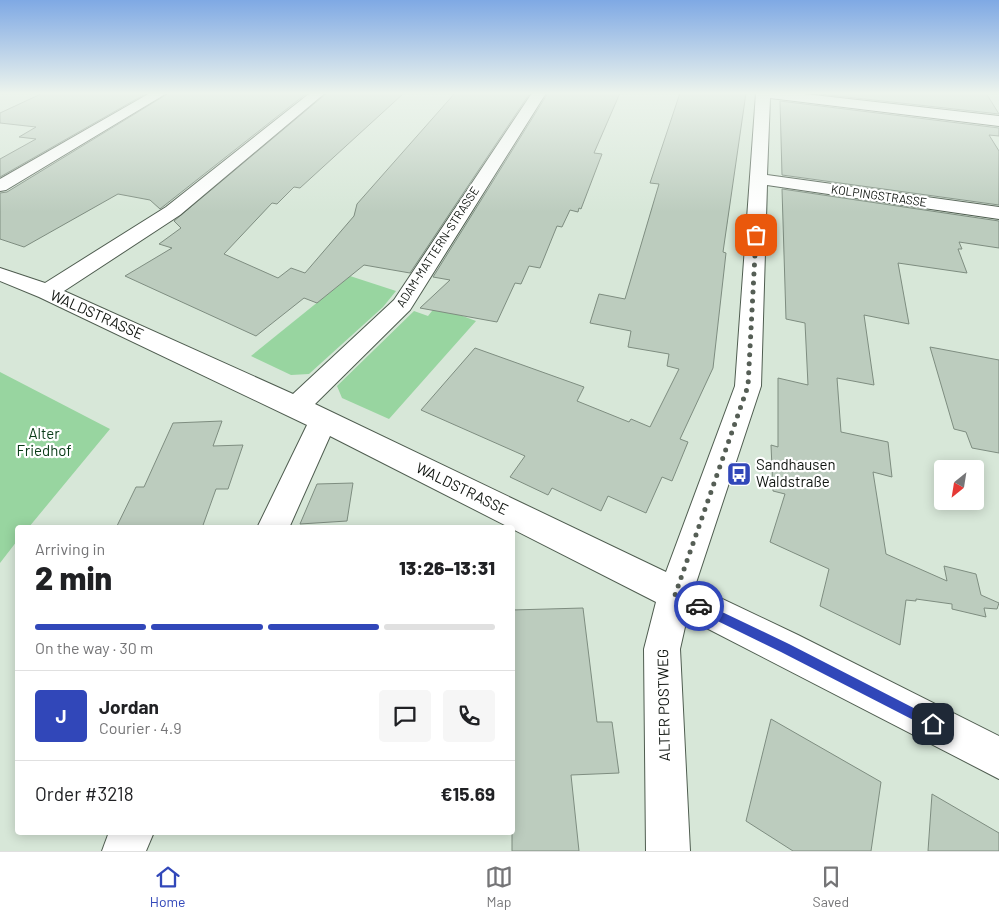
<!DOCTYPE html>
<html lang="en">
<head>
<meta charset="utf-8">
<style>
	:root { --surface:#fff; --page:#f6f6f6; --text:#202124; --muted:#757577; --line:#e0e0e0; --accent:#3147b9 }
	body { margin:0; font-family:Barlow,sans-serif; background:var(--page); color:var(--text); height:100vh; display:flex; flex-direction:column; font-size:19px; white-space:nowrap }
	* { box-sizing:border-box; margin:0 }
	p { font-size:16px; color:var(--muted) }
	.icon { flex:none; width:28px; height:28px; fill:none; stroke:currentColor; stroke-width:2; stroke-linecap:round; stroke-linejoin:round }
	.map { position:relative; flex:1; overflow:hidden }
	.side { position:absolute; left:15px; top:525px; width:500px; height:310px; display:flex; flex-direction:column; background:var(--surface); border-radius:5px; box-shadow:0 2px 12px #0003 }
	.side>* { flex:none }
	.needle { width:32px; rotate:210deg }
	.buttons { position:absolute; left:934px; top:460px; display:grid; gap:10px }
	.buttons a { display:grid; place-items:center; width:50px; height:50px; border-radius:5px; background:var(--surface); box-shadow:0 2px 12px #0003; font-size:25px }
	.pin { position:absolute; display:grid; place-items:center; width:42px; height:42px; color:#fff; margin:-21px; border-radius:10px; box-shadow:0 2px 8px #0006 }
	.courier { position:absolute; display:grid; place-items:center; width:50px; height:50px; margin:-25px; border:4px solid #3147b9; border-radius:50%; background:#fff; color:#222; box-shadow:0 1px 6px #0007 }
	.overview em { font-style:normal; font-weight:800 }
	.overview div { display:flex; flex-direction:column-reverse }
	.overview { display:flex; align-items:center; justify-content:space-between; height:85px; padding:0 20px }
	h1 { font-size:32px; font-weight:800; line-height:38px }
	.bar { display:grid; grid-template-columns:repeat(4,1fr); gap:8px 5px; align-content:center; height:60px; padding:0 20px }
	.bar i { height:6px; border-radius:4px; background:var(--line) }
	.bar .active { background:var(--accent) }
	.bar p { grid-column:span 4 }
	.line { display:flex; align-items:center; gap:12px; padding:0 20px; border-top:1px solid var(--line) }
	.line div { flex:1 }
	.round { display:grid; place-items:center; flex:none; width:52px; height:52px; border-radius:5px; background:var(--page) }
	.menu { display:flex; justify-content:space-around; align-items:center; height:70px; border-top:1px solid var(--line); background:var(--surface); font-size:14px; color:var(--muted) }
	.menu a { display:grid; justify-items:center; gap:2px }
	.menu .active { color:var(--accent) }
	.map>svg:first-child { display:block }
</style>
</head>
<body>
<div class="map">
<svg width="999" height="851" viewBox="0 0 999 851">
	<rect width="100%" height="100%" fill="#d7e7d8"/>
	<g fill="#98d5a0">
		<path d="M 350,276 L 396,291 L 383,307 L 309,374 L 291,375 L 251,356 Z"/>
		<path d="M 436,306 L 476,321 L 389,419 L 342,398 L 337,386 L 414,311 L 428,316 Z"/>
		<path d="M 0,372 L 110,429 L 29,527 L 18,528 L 17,541 L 0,563 Z"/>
	</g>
	<g fill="#bcccbe" stroke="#7e8d80">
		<path d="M 43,93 L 147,93 L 0,177 L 0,159 L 36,139 L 19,137 L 36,127 L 0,123 L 0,113 Z"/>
		<path d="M 169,93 L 307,93 L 160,209 L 150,200 L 118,194 L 24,247 L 0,239 L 0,193 L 7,192 Z"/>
		<path d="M 327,93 L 404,93 L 300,188 L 294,187 L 277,204 L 272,203 L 224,254 L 278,278 L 291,268 L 305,273 L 354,216 L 357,204 L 455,93 L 530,93 L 410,273 L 364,265 L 317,303 L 304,298 L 256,336 L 125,276 L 172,248 L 159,244 L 181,228 L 174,221 Z"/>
		<path d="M 548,93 L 620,93 L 594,153 L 602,154 L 581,209 L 579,208 L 578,212 L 570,210 L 562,227 L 557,226 L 540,268 L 529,266 L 521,284 L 515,283 L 497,322 L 420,308 L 450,280 L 433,277 Z"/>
		<path d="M 680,93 L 746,93 L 723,252 L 726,253 L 713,368 L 680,439 L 688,442 L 672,481 L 662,477 L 646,513 L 608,496 L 601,511 L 552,488 L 548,495 L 510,477 L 525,456 L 421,410 L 475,348 L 584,387 L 577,401 L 629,422 L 631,419 L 650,427 L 679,369 L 667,366 L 669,354 L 628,347 L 631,331 L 590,323 L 599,294 L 625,299 L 659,184 L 650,183 Z"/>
		<path d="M 811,93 L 986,93 L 999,114 Z"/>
		<path d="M 780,101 L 999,128 L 999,136 L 989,135 L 999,151 L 999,205 L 782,175 Z"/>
		<path d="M 782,189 L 999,221 L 999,248 L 959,242 L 962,249 L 958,249 L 967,273 L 898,263 L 909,324 L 864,315 L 874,385 L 837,378 L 841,432 L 888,442 L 892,477 L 873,472 L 886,554 L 947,581 L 944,566 L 976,574 L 981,595 L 999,603 L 997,609 L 984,608 L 986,617 L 952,609 L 952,604 L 916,599 L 916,601 L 906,600 L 900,645 L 820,606 L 829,569 L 770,542 L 785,494 L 773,491 L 771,445 L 778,447 L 778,378 L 808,385 L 805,323 L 786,319 Z"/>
		<path d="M 930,347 L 999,360 L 999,453 L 972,448 L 966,432 L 954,429 Z"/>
		<path d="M 222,421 L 213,446 L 243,445 L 228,489 L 216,489 L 202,528 L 116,528 L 136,487 L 144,487 L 173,423 Z"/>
		<path d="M 353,483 L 347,521 L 300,524 L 317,484 Z"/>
		<path d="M 583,608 L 597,722 L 612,722 L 619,773 L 571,775 L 579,851 L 512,851 L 512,610 Z"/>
		<path d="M 771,719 L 881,782 L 871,851 L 793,851 L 746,821 Z"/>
		<path d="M 932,794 L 999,833 L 999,851 L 928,851 Z"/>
	</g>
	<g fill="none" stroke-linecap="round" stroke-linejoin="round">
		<defs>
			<g id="minor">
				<path d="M 150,93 L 167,93 L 6,190 L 0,191 L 0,179 Z"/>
				<path d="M 310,93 L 325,93 L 180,215 L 64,291 L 293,394 L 394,300 L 532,93 L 546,93 L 410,310 L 315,404 L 666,572 L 735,386 L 756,93 L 796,93 L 999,116 L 999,126 L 770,98 L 767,175 L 999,207 L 999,219 L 767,185 L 761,386 L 695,586 L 798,635 L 999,736 L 999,779 L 687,618 L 680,649 L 690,851 L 646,851 L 644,649 L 656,602 L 330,436 L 289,528 L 257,528 L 307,425 L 39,297 L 0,281 L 0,268 L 45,283 L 166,207 Z"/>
				<path d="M 109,832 L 154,832 L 146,851 L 102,851 Z"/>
			</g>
		</defs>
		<use href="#minor" stroke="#4f5d50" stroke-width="2"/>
		<use href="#minor" fill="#fff" fill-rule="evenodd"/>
	</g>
	<linearGradient id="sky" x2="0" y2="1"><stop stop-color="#7fa9e4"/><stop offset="0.44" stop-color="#edf4ed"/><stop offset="1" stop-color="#edf4ed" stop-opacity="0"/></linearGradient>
	<rect width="999" height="212" fill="url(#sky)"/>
	<path fill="#3147b9" d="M 699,601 L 789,644 L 937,720 L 939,724 L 937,728 L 933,730 L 929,728 L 781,652 L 695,610 L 694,606 L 695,603 Z"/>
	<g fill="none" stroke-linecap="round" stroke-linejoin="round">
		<path stroke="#555e55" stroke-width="5" stroke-dasharray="0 9" d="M 699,606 L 675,595 L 748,386 L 756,235"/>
	</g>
	<defs>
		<symbol id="bus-square" viewBox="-11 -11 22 22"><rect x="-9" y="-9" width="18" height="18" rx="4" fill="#3147b9" stroke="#fff"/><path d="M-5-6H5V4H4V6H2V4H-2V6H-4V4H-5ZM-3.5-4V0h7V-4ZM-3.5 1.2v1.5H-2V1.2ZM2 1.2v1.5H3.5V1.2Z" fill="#fff"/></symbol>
	</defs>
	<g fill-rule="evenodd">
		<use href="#bus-square" x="725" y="460" width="28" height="28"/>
	</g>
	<g text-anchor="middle" stroke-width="4.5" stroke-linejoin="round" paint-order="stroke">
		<g font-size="12" fill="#0f140f" stroke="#fff">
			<text transform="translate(879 196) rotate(8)" y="4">KOLPINGSTRASSE</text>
			<text transform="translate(438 247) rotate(-57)" y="4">ADAM-MATTERN-STRASSE</text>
		</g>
		<g font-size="15" fill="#0f140f" stroke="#fff">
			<text transform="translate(97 315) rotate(24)" y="5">WALDSTRASSE</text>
			<text transform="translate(462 489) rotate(26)" y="5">WALDSTRASSE</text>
			<text transform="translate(664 705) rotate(-91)" y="5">ALTER POSTWEG</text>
		</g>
		<g font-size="15" fill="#093b17" stroke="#fff">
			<text x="44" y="439">Alter<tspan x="44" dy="17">Friedhof</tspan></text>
		</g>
		<g font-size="15" fill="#0f140f" stroke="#fff" text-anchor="start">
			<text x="756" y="470">Sandhausen<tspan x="756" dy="17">Waldstraße</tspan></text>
		</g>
	</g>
</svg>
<div class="buttons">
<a><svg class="needle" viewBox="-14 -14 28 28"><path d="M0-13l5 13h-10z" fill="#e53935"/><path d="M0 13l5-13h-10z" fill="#757577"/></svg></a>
</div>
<div class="pin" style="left:756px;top:235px;background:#ea580c"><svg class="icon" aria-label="bag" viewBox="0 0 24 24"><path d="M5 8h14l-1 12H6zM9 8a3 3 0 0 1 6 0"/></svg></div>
<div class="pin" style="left:933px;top:724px;background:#1f2937"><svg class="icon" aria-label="home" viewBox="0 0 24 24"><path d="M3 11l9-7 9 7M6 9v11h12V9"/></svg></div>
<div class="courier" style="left:699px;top:606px"><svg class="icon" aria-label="car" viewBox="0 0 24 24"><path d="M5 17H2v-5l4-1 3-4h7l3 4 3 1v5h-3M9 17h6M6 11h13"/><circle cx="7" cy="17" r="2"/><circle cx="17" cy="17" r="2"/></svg></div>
<section class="side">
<div class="overview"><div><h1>2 min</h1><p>Arriving in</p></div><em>13:26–13:31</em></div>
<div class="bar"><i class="active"></i><i class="active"></i><i class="active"></i><i></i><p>On the way · 30 m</p></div>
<div class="line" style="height:90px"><b class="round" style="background:var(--accent);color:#fff">J</b><div><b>Jordan</b><p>Courier · 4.9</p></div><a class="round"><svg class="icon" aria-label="chat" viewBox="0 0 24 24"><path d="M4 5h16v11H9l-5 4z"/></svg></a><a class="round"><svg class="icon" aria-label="phone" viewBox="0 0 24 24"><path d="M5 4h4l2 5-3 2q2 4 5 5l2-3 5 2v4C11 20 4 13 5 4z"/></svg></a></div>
<div class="line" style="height:65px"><div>Order #3218</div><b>€15.69</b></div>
</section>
</div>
<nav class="menu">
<a class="active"><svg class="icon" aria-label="home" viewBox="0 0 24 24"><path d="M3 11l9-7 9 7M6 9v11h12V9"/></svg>Home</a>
<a><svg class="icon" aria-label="map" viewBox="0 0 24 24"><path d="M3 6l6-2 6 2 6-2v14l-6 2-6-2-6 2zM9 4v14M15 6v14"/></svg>Map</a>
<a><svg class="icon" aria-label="saved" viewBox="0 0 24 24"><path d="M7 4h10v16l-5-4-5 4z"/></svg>Saved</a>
</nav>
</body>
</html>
